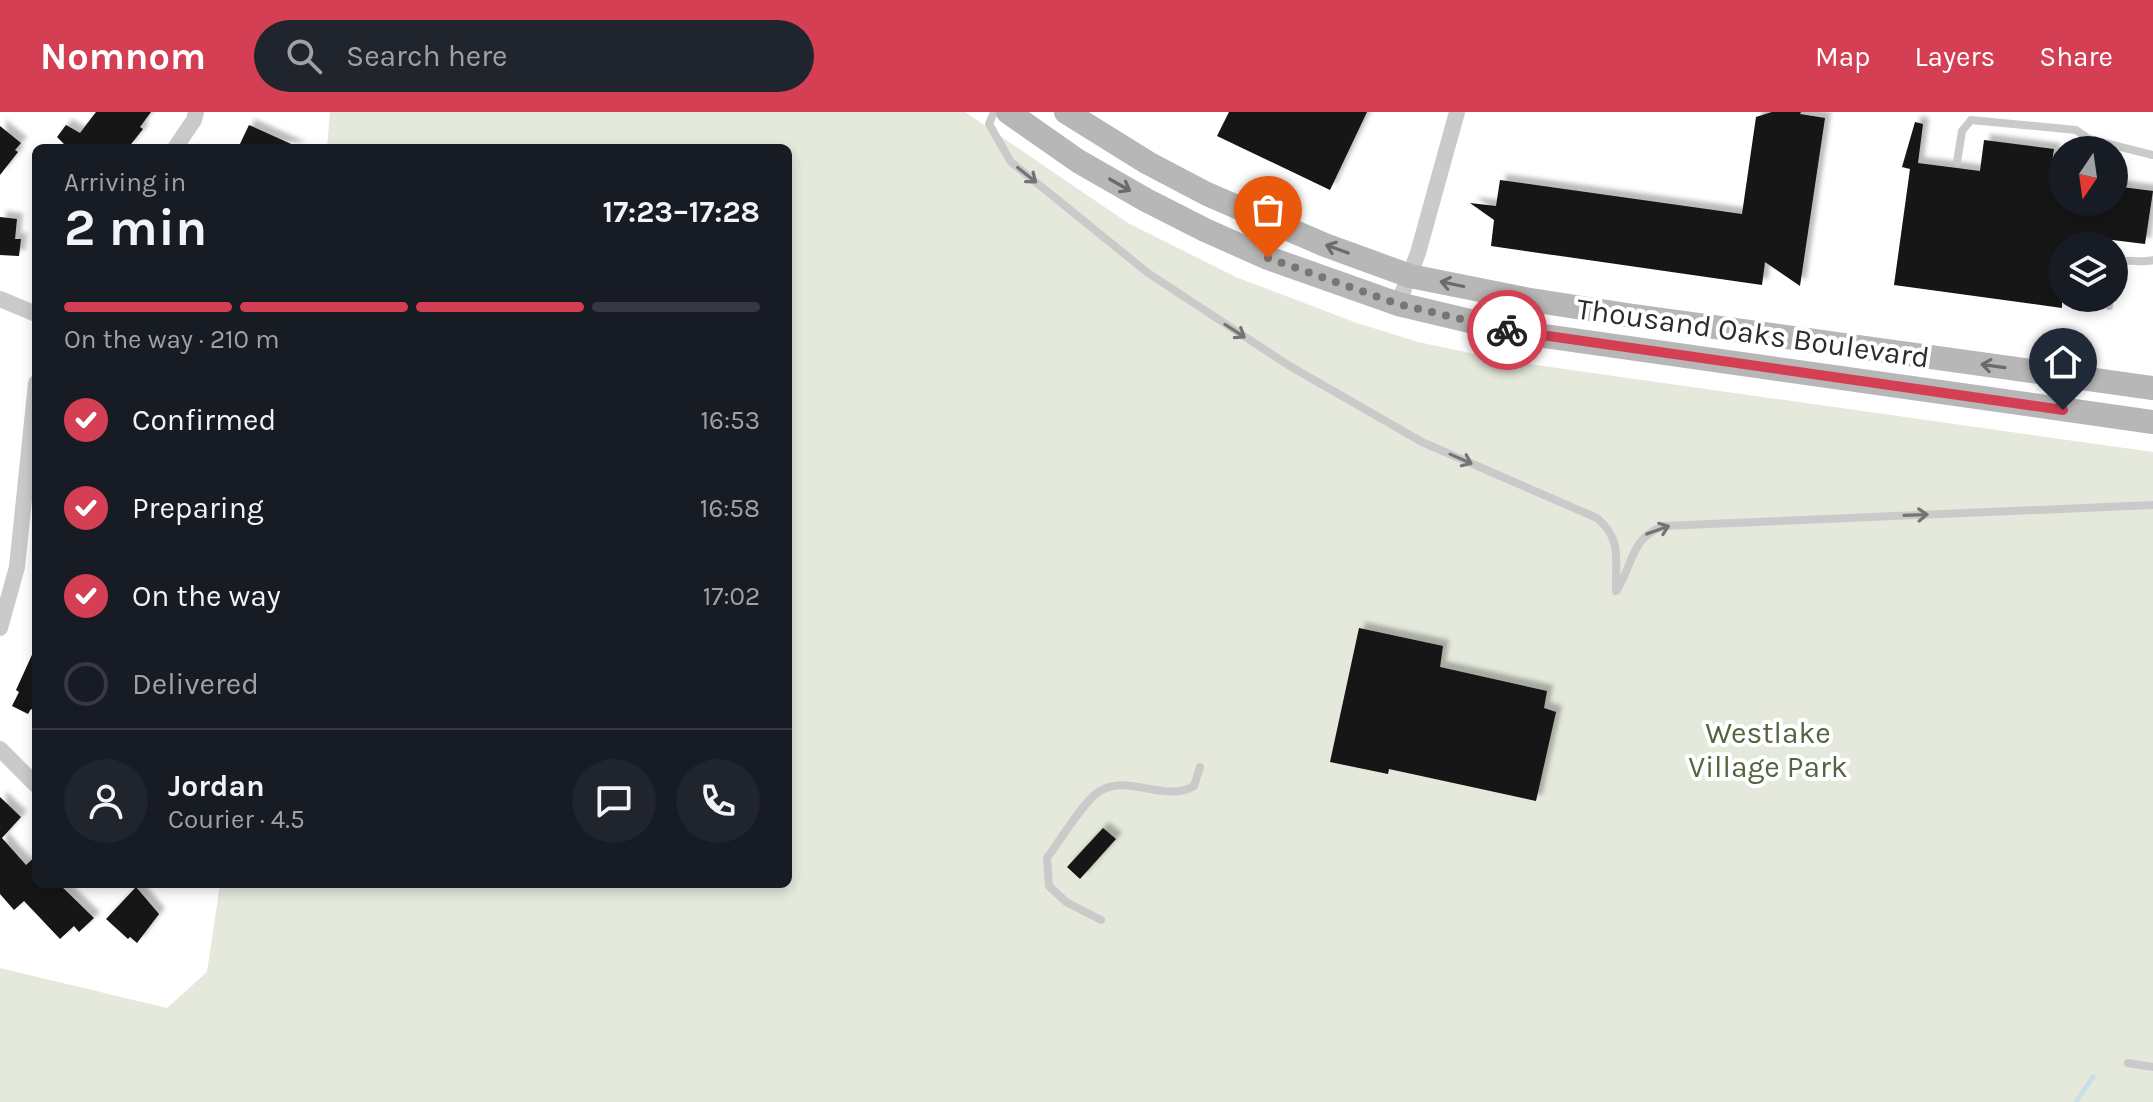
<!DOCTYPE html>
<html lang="en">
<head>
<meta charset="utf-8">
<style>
	:root { --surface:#171b24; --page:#20242c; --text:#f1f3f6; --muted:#9ea1a6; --line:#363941; --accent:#d43f54 }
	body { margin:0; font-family:Karla,sans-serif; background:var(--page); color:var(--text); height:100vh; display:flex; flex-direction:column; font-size:30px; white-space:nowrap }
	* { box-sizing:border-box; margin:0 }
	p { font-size:26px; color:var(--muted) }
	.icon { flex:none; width:44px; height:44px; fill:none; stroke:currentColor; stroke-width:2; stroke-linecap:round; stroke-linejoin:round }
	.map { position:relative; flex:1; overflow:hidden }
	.sheet { position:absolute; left:32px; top:32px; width:760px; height:744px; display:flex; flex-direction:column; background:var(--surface); border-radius:12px; box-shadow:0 4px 12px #0003 }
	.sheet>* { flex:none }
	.needle { width:52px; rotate:193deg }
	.buttons { position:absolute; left:2048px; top:24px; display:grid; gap:16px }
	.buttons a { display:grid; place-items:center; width:80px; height:80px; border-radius:50%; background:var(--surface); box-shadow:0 4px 12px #0003; font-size:40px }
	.pin { position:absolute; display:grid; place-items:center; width:68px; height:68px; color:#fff; margin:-82px -34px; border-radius:50% 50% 50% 0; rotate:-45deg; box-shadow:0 0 8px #0007 }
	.pin .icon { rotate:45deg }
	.courier { position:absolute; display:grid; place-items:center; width:80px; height:80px; margin:-40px; border:6px solid #d43f54; border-radius:50%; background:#fff; color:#222; box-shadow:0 2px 10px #0007 }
	.head em { font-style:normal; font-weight:700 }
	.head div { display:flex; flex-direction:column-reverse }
	.head { display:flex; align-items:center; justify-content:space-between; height:136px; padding:0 32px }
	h1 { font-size:52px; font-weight:700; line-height:60px }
	.bar { display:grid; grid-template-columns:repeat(4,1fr); gap:12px 8px; align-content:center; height:96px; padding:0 32px }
	.bar i { height:10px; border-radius:6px; background:var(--line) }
	.bar .selected { background:var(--accent) }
	.bar p { grid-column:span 4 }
	.line { display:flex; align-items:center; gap:20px; padding:0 32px; border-top:2px solid var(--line) }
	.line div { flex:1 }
	.round { display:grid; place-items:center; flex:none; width:84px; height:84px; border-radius:42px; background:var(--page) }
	ol { padding:0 32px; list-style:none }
	li { display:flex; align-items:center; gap:24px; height:88px }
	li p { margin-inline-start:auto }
	li .icon { padding:8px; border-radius:50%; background:var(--accent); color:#fff; stroke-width:4 }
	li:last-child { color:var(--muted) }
	li i { width:44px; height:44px; border:4px solid var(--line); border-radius:50% }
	header { display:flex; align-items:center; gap:48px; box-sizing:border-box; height:112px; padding:0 40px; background:var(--accent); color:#fff }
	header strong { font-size:38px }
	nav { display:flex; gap:44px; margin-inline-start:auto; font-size:28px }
	.search { width:560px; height:72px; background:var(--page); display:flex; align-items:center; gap:20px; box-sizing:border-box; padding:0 28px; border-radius:44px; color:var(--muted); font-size:30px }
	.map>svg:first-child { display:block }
</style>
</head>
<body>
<header>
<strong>Nomnom</strong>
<div class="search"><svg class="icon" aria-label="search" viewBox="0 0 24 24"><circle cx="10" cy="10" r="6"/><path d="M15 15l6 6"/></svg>Search here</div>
<nav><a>Map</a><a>Layers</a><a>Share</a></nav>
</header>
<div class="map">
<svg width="2153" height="990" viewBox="0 0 2153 990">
	<defs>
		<filter id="shadow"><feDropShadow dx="6" dy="-6" stdDeviation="2" flood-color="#0004"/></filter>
	</defs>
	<rect width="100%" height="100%" fill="#fff"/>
	<path fill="#e4e9dc" d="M 330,0 L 965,0 L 1128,111 L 1238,166 L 1357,211 L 1418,230 L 1508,249 L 2153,340 L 2153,990 L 0,990 L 0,856 L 167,896 L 207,860 L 220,772 L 788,772 L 788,36 L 327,36 Z"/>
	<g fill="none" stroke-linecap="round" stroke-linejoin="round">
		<path stroke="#cadee8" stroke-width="5" d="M 2076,990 L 2093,965"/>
	</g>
	<g fill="#141414" filter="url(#shadow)">
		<path d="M 96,0 L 151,0 L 140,15 L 143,17 L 128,36 L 68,36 L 57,25 L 66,13 L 80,21 Z"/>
		<path d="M 1229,0 L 1367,0 L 1330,78 L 1217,24 Z"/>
		<path d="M 1772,0 L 1801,0 L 1800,2 L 1825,6 L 1800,174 L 1765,150 L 1762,173 L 1491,134 L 1494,108 L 1470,91 L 1496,94 L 1500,68 L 1742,102 L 1756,5 Z"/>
		<path d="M 1915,10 L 1923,12 L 1918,51 L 1980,59 L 1984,28 L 2054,37 L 2049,69 L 2062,71 L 2062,90 L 2114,90 L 2114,74 L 2153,79 L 2145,132 L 2088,125 L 2087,134 L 2062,134 L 2062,196 L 1894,173 L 1910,57 L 1902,55 Z"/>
		<path d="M 249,13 L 300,36 L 238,36 Z"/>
		<path d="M 0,14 L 21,31 L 15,38 L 18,40 L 0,63 Z"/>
		<path d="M 0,105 L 17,107 L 15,127 L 21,127 L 19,144 L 0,143 Z"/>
		<path d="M 1359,516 L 1443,534 L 1440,555 L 1547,579 L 1544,596 L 1556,600 L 1536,689 L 1389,657 L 1388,662 L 1330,650 Z"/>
		<path d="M 36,534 L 36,599 L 31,597 L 28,602 L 12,594 L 19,580 L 16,578 Z"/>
		<path d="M 0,685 L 21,705 L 2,726 L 26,753 L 36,744 L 36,772 L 59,772 L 94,806 L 79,820 L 74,814 L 60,827 L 24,789 L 14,798 L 0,782 Z"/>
		<path d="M 1103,716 L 1116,727 L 1080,767 L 1067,755 Z"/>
		<path d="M 136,775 L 159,802 L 137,831 L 130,825 L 128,827 L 106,807 Z"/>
	</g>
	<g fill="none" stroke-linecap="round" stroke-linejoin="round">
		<g stroke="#cacaca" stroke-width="8">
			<path d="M 994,0 L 989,12 L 1011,50 L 1148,161 L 1288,253 L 1422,330 L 1597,406 C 1623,428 1615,448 1616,479"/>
			<path d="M 1957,50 L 1962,19 L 1971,8 L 2076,18 L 2089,27 L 2153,43"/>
			<path d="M 2114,160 L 2115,152 C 2127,145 2140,152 2153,148"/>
			<path d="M 2109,194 L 2110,186"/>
			<path d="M 1617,478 C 1634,451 1630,426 1664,414 L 2153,393"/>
			<path d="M 1101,808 L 1066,790 L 1049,774 L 1047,746 C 1060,729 1081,693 1097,681 C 1125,659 1164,692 1194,674 L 1200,655"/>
			<path d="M 2128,951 L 2153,955"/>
		</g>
		<g stroke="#cacaca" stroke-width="16">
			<path d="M 175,36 L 194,8 L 196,0"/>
			<path d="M 0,187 L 36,202"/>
			<path d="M 1398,192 L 1418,141 L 1457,0"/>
			<path d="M 0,516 L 17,455 L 36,271"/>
			<path d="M 0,637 L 36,673"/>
		</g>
		<g stroke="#b7b7b7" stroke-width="24">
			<path d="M 1008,0 L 1078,49 L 1146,88 L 1205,118 L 1268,146 L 1398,192 L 1516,220 L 2153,310"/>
			<path d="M 1066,0 L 1148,51 L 1207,82 L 1325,133 L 1410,164 L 1525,187 L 1627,203 L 2153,276"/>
		</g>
	</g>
	<defs><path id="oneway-shaft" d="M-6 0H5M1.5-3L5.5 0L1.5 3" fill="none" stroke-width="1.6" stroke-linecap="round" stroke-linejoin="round" transform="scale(2)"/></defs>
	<g stroke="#747474">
		<use href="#oneway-shaft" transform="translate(1027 63) rotate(39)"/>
		<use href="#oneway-shaft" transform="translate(1235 219) rotate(33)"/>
		<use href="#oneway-shaft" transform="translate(1461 347) rotate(24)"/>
		<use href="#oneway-shaft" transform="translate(1916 403) rotate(-2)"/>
		<use href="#oneway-shaft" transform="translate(1658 418) rotate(-20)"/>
	</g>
	<g stroke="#6b6b6b">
		<use href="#oneway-shaft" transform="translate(1120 73) rotate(30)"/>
		<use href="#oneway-shaft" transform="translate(1337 137) rotate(-160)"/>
		<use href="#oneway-shaft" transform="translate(1452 172) rotate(-168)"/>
		<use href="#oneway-shaft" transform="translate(1993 254) rotate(-172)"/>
	</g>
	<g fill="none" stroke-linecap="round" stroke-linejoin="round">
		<path stroke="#767676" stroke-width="8" stroke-dasharray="0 14.4" d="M 1268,146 L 1398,192 L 1507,218"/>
		<path stroke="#d43f54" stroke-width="10" d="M 1507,218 L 2063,298"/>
	</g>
	<g text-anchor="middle" stroke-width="8" stroke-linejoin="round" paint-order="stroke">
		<g font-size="30" fill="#2d2d2d" stroke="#fff">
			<text transform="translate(1753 221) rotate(8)" y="10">Thousand Oaks Boulevard</text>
		</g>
		<g font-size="30" fill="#53643f" stroke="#fff">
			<text x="1768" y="631">Westlake<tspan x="1768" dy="34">Village Park</tspan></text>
		</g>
	</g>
</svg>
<div class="buttons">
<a><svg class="needle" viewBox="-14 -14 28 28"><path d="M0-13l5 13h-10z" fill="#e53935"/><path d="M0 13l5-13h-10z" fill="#9ea1a6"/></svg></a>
<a><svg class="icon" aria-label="layers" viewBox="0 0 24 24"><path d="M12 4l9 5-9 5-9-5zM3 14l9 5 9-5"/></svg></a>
</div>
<div class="pin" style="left:1268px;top:146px;background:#ea580c"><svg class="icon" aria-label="bag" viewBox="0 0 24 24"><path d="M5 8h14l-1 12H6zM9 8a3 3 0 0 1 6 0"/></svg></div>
<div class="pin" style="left:2063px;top:298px;background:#1f2937"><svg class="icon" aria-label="home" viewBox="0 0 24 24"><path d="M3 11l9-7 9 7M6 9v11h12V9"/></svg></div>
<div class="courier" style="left:1507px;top:218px"><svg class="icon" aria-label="bike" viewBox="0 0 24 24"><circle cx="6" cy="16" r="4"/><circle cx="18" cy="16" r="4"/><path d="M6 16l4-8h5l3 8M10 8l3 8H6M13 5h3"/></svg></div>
<section class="sheet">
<div class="head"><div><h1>2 min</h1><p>Arriving in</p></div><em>17:23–17:28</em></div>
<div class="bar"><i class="selected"></i><i class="selected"></i><i class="selected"></i><i></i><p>On the way · 210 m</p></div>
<ol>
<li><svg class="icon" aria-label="check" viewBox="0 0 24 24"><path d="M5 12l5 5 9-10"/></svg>Confirmed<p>16:53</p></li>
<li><svg class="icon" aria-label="check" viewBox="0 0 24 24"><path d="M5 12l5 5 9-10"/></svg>Preparing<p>16:58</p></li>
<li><svg class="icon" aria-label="check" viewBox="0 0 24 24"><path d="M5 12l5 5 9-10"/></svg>On the way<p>17:02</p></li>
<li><i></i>Delivered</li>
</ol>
<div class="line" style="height:144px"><a class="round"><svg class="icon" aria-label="person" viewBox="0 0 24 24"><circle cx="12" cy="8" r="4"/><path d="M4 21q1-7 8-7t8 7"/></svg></a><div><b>Jordan</b><p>Courier · 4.5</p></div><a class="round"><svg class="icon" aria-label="chat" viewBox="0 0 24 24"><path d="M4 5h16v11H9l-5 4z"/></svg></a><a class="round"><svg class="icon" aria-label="phone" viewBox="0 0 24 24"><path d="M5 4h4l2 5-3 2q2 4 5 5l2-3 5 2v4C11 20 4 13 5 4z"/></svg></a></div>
</section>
</div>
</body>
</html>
